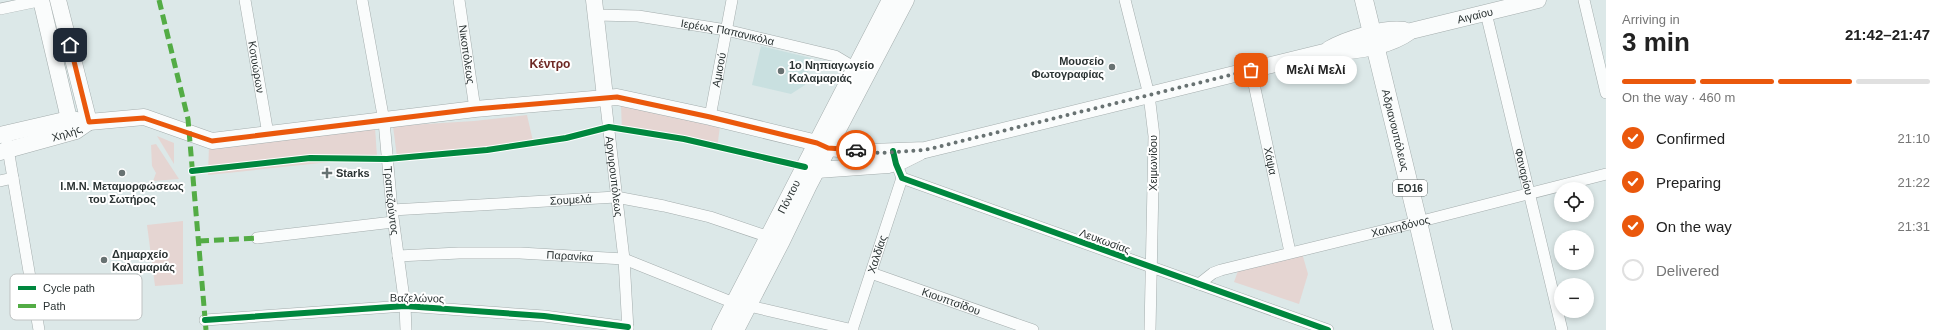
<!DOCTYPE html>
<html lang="en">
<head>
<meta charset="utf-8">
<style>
	:root { --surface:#fff; --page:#f6f6f6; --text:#222; --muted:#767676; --line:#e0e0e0; --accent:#ea580c }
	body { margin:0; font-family:Arial,sans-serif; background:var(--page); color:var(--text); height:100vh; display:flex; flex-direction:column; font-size:15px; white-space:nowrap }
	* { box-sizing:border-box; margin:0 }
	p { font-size:13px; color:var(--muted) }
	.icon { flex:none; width:22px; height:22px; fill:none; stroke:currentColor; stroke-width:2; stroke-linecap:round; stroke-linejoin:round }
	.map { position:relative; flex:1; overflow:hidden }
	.drawer { display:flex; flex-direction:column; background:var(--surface); width:340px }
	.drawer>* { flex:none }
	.fabs { position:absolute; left:1554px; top:182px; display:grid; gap:8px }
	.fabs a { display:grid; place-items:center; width:40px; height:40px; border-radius:50%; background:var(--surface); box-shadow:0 2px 6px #0003; font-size:20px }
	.pin { position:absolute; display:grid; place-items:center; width:34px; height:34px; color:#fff; margin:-17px; border-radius:8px; box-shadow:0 2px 6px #0006 }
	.courier { position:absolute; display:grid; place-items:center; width:40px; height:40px; margin:-20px; border:3px solid #ea580c; border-radius:50%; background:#fff; color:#222; box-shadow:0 1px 5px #0007 }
	.bubble { position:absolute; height:28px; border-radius:14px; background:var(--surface); box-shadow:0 2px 6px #0003; font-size:13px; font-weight:600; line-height:28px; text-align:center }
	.headline em { font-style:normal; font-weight:600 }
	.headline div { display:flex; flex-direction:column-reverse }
	.headline { display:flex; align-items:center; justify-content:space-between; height:68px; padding:0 16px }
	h1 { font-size:26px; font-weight:600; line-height:30px }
	.bar { display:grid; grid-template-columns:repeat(4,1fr); gap:6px 4px; align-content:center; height:48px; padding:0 16px }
	.bar i { height:5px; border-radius:3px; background:var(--line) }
	.bar .current { background:var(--accent) }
	.bar p { grid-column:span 4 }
	ol { padding:0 16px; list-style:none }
	li { display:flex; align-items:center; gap:12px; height:44px }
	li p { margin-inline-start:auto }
	li .icon { padding:4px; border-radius:50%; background:var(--accent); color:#fff; stroke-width:4 }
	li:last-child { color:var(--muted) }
	li i { width:22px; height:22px; border:2px solid var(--line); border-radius:50% }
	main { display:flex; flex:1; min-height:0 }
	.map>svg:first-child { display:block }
</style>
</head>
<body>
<main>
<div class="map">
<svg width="1606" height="330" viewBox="0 0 1606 330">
	<rect width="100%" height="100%" fill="#dce8e8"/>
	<path fill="#c9e0e0" d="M 761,46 L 811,58 L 805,85 L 791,94 L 752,85 Z"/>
	<g fill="#e5d5d2">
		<path d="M 621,105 L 720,126 L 717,149 L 666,136 L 622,132 Z"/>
		<path d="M 527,115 L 533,141 L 397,157 L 393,126 L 474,121 Z"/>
		<path d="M 375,127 L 377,157 L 208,175 L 209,145 Z"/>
		<path d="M 157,136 L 174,143 L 174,164 Z"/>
		<path d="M 156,144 L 179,179 L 153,181 L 156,173 L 152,166 L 151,145 Z"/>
		<path d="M 183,221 L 183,284 L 155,286 L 147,225 Z"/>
		<path d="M 1302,253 L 1308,274 L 1299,304 L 1234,282 L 1239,268 Z"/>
	</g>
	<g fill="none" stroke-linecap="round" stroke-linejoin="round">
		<defs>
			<g id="street">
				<path id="s1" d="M 245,0 L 268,134"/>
				<path id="s2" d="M 362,0 L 384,121 L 392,210 L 405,306 L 406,330"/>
				<path id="s3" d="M 459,0 L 475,109"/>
				<path d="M 1125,0 L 1149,95 L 1154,136 L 1150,330"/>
				<path d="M 1584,0 L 1606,93"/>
				<path d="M 0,9 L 43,0"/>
				<path id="s4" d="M 1486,13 L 1562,330"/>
				<path id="s5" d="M 596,15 L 638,16 L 726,30 L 835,56 L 855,68"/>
				<path id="s6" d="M 1251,70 L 1290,252"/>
				<path id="s7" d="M 605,97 L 624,259 L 628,330"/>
				<path id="s8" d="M 710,117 L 732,0"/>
				<path d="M 7,143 L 39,330"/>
				<path d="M 894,156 L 902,178 L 1328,330"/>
				<path d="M 0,181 L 13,178"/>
				<path id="s9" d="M 392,210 L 616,197 L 664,206 L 710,217 L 769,237"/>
				<path d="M 257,238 L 393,222"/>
				<path id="s10" d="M 398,256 L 459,253 L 520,253 L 624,259 L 734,303"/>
				<path id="s11" d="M 871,273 L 1033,330"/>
				<path id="s12" d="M 1199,284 L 1213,273 L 1221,270 L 1418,222 L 1606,174"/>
				<path d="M 749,306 L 853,330"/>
				<path d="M 205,320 L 405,306 L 544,316 L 628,327"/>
				<path id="s13" d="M 852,330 L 902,178"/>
			</g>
			<g id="secondary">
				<path d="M 41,0 L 69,119"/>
				<path d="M 58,0 L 89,122"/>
				<path d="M 594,0 L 605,97"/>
				<path d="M 1329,49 C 1346,39 1385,27 1404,30"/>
				<path id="s14" d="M 0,135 L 69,119 L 89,122 L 144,117 L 212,141 L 475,109 L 617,97 L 710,117 L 817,143 L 828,148 L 871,152 L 925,150 L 1324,52 C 1353,52 1388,48 1411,31 L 1538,0"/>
				<path id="s15" d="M 0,152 L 76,131 L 89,122"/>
				<path d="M 809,168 L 817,170 L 888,165 L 902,161 L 920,152"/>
				<path id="s16" d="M 720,330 L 890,0"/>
				<path d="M 736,330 L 782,241 L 809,185 L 906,0"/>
			</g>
			<g id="primary">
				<path id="s17" d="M 1364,0 L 1418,222 L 1443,330"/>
			</g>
		</defs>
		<use href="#street" stroke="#a4adad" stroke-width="12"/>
		<use href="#secondary" stroke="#a4adad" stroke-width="17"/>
		<use href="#primary" stroke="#a4adad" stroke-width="19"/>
		<use href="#street" stroke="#fafcfc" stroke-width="11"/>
		<use href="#secondary" stroke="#fafcfc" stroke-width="16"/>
		<use href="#primary" stroke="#fafcfc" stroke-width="18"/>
		<g stroke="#53ac45" stroke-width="5" stroke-dasharray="10 5" stroke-linecap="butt">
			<path d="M 159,0 L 188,119 L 206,330"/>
			<path d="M 199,241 L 257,238"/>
		</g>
		<defs>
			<g id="cycleway">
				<path d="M 893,151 L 896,164 L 902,178 L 1328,330"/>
				<path d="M 192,171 L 310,158 L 387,159 L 487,150 L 566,138 L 609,127 L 684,139 L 805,167"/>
				<path d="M 205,320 L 405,306 L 544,316 L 628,327"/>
			</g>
		</defs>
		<use href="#cycleway" stroke="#fff" stroke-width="8"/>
		<use href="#cycleway" stroke="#00873e" stroke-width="6"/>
	</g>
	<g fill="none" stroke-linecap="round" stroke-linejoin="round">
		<path stroke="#687272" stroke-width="4" stroke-dasharray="0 7.2" d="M 856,150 L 880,153 L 925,150 L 1251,70"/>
		<path stroke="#ea580c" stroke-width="5" d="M 70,45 L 89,122 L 144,118 L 212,141 L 475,109 L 617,97 L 710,117 L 817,143 L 828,148 L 856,150"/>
	</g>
	<g fill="#687272" stroke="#fff" stroke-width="1.5">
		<circle cx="1112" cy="67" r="4"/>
		<circle cx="781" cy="71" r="4"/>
		<circle cx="122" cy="173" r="4"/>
		<path d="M325 167h4v4h4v4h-4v4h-4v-4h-4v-4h4z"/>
		<circle cx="104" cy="260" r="4"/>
	</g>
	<g text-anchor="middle" stroke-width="4" stroke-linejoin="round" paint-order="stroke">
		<rect fill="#fff" stroke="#6a7070" stroke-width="1" x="1393" y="180" width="34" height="16" rx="3"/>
		<g font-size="10" font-weight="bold" fill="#2a3232">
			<text x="1410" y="192">ΕΟ16</text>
		</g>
		<g font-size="11" fill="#2a3232" stroke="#fff">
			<text dy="4" stroke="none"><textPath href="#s14" startOffset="1508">Αιγαίου</textPath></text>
			<text dy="4" stroke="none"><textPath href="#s5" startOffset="133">Ιερέως Παπανικόλα</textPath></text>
			<text dy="4" stroke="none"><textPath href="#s3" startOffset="55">Νικοπόλεως</textPath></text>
			<text dy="4" stroke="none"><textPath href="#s1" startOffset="68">Κοτυώρων</textPath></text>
			<text dy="4" stroke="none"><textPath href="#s8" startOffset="48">Αμισού</textPath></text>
			<text dy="4" stroke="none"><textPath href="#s17" startOffset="134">Αδριανουπόλεως</textPath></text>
			<text dy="4" stroke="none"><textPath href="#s15" startOffset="69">Χηλής</textPath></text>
			<text dy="4" stroke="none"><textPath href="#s6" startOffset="93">Χάψα</textPath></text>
			<text transform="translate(1153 163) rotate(-90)" y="4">Χειμωνίδου</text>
			<text dy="4" stroke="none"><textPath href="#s4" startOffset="163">Φαναρίου</textPath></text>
			<text dy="4" stroke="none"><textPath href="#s7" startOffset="80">Αργυρουπόλεως</textPath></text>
			<text dy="4" stroke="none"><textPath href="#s16" startOffset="150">Πόντου</textPath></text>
			<text dy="4" stroke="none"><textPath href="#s2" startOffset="203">Τραπεζούντος</textPath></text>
			<text dy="4" stroke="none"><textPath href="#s9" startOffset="179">Σουμελά</textPath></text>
			<text dy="4" stroke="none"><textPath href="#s12" startOffset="211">Χαλκηδόνος</textPath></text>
			<text transform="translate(1105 241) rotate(20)" y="4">Λευκωσίας</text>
			<text dy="4" stroke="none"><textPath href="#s13" startOffset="80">Χαλδίας</textPath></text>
			<text dy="4" stroke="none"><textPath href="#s10" startOffset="172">Παρανίκα</textPath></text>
			<text transform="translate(417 298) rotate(1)" y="4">Βαζελώνος</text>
			<text dy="4" stroke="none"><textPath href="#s11" startOffset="85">Κιουπτσίδου</textPath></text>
		</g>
		<g font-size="11" font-weight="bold" fill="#2a3232" stroke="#fff" text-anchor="start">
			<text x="1104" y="65" text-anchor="end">Μουσείο<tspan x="1104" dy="13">Φωτογραφίας</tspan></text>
			<text x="789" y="69">1ο Νηπιαγωγείο<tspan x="789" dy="13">Καλαμαριάς</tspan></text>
			<text x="336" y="177">Starks</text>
			<text x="122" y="190" text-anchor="middle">Ι.Μ.Ν. Μεταμορφώσεως<tspan x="122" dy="13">του Σωτήρος</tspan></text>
			<text x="112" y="258">Δημαρχείο<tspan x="112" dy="13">Καλαμαριάς</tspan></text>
		</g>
		<g font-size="12" font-weight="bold" fill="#6e2824" stroke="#fff">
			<text x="550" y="68">Κέντρο</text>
		</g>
	</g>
	<rect x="10" y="274" width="132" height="46" rx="6" fill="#fff" stroke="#bfc2c2" stroke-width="1"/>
	<rect x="18" y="286" width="18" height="4" fill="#00873e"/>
	<rect x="18" y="304" width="18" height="4" fill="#53ac45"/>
	<g font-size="11" fill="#2a3232">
		<text x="43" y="292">Cycle path</text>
		<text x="43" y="310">Path</text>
	</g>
</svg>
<div class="fabs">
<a><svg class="icon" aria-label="locate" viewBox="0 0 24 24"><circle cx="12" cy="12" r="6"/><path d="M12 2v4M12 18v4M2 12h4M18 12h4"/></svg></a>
<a>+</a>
<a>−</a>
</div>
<div class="pin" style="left:1251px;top:70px;background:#ea580c"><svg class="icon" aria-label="bag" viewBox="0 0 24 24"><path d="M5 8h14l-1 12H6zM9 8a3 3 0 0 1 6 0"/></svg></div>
<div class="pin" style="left:70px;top:45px;background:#1f2937"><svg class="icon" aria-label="home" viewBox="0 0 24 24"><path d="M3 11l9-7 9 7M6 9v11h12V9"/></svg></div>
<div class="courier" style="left:856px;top:150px"><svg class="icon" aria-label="car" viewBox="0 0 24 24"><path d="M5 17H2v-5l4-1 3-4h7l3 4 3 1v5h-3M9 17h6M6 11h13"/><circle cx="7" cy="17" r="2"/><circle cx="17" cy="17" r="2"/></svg></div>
<div class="bubble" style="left:1275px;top:56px;width:82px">Μελί Μελί</div>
</div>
<section class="drawer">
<div class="headline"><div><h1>3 min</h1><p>Arriving in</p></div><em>21:42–21:47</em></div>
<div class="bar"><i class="current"></i><i class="current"></i><i class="current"></i><i></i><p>On the way · 460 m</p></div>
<ol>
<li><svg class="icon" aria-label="check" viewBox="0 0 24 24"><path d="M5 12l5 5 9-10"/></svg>Confirmed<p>21:10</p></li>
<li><svg class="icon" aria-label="check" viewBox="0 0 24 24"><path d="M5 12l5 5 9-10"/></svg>Preparing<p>21:22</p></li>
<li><svg class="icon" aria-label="check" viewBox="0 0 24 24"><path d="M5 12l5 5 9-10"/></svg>On the way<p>21:31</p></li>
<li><i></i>Delivered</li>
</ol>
</section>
</main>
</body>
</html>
